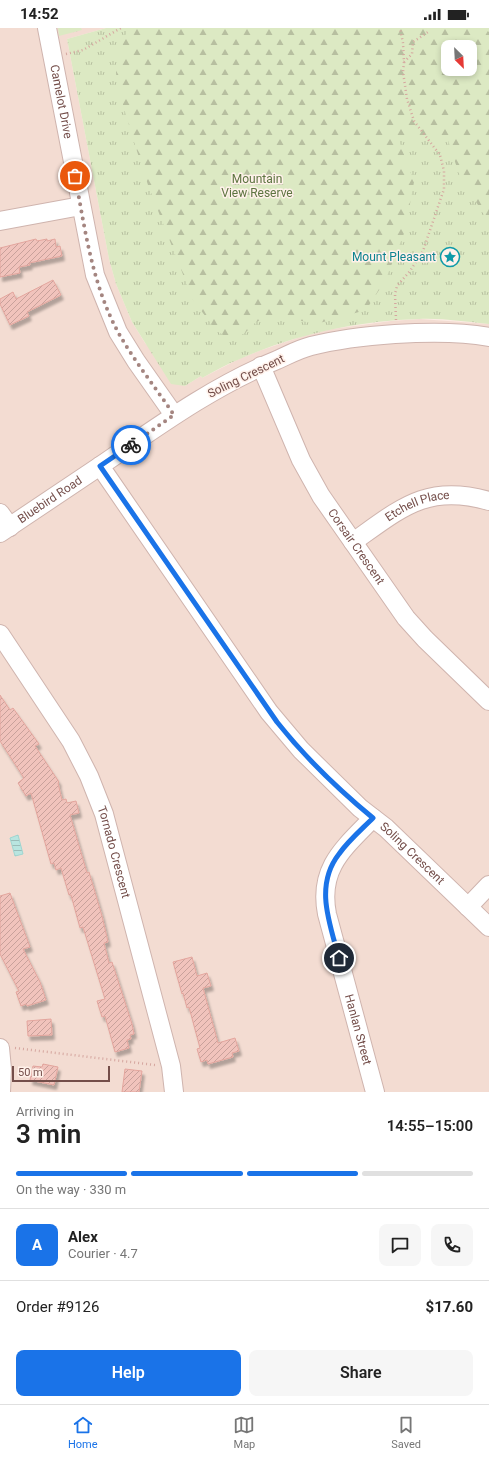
<!DOCTYPE html>
<html lang="en">
<head>
<meta charset="utf-8">
<style>
	:root { --surface:#fff; --page:#f6f6f6; --text:#222; --muted:#767676; --line:#e0e0e0; --accent:#1a73e8 }
	body { margin:0; font-family:Roboto,sans-serif; background:var(--page); color:var(--text); height:100vh; display:flex; flex-direction:column; font-size:15px; white-space:nowrap }
	* { box-sizing:border-box; margin:0 }
	p { font-size:13px; color:var(--muted) }
	.icon { flex:none; width:22px; height:22px; fill:none; stroke:currentColor; stroke-width:2; stroke-linecap:round; stroke-linejoin:round }
	.map { position:relative; height:1064px; overflow:hidden }
	.sheet { display:flex; flex-direction:column; background:var(--surface); flex:1 }
	.sheet>* { flex:none }
	.needle { width:26px; rotate:156deg }
	.buttons { position:absolute; left:441px; top:12px; display:grid; gap:8px }
	.buttons a { display:grid; place-items:center; width:36px; height:36px; border-radius:8px; background:var(--surface); box-shadow:0 2px 6px #0003; font-size:20px }
	.scale { position:absolute; left:12px; bottom:10px; width:98px; box-sizing:border-box; padding-left:4px; border:2px solid #744e4a; border-top:0; font-size:11px; line-height:14px; white-space:nowrap; color:#744e4a; -webkit-text-stroke:3px #fff1ea; paint-order:stroke }
	.pin { position:absolute; display:grid; place-items:center; width:34px; height:34px; color:#fff; margin:-17px; border:2px solid #fff; border-radius:50%; box-shadow:0 1px 4px #0007 }
	.courier { position:absolute; display:grid; place-items:center; width:40px; height:40px; margin:-20px; border:3px solid #1a73e8; border-radius:50%; background:#fff; color:#222; box-shadow:0 1px 5px #0007 }
	.head em { font-style:normal; font-weight:600 }
	.head div { display:flex; flex-direction:column-reverse }
	.head { display:flex; align-items:center; justify-content:space-between; height:68px; padding:0 16px }
	h1 { font-size:26px; font-weight:600; line-height:30px }
	.bar { display:grid; grid-template-columns:repeat(4,1fr); gap:6px 4px; align-content:center; height:48px; padding:0 16px }
	.bar i { height:5px; border-radius:3px; background:var(--line) }
	.bar .current { background:var(--accent) }
	.bar p { grid-column:span 4 }
	.line { display:flex; align-items:center; gap:10px; padding:0 16px; border-top:1px solid var(--line) }
	.line div { flex:1 }
	.round { display:grid; place-items:center; flex:none; width:42px; height:42px; border-radius:8px; background:var(--page) }
	.primary-button { display:flex; gap:8px; margin-top:auto; padding:8px 16px }
	.primary-button a { flex:1; height:46px; border-radius:8px; background:var(--accent); color:#fff; font-size:16px; font-weight:600; line-height:46px; text-align:center }
	.primary-button a+a { background:var(--page); color:var(--text) }
	.status { display:flex; justify-content:space-between; align-items:center; height:28px; padding:0 20px; background:var(--surface); direction:ltr }
	.status svg { height:11px; fill:currentColor }
	.tab-bar { display:flex; justify-content:space-around; align-items:center; height:56px; border-top:1px solid var(--line); background:var(--surface); font-size:11px; color:var(--muted) }
	.tab-bar a { display:grid; justify-items:center; gap:2px }
	.tab-bar .current { color:var(--accent) }
	.map>svg:first-child { display:block }
</style>
</head>
<body>
<div class="status"><b>14:52</b><svg viewBox="0 0 49 12"><path d="M0 12V9h3v3zM5 12V6h3v6zM10 12V3h3v9zM15 12V0h3v12zM26 1h20v11H26zM47 4h2v5h-2z"/></svg></div>
<div class="map">
<svg width="489" height="1064" viewBox="0 0 489 1064">
	<defs>
		<pattern id="grass-tufts" width="24" height="20" patternUnits="userSpaceOnUse"><rect width="24" height="20" fill="#dce9c3"/><path d="M3 7l-1-3M5 7V3M7 7l1-3M15 17l-1-3M17 17v-4M19 17l1-3" fill="none" stroke="#b7bfa0"/></pattern>
		<pattern id="forest-firs" width="22" height="20" patternUnits="userSpaceOnUse"><rect width="22" height="20" fill="#dce9c3"/><path d="M5 1l3.5 6h-7zM16 11l3.5 6h-7z" fill="#b7bfa0"/></pattern>
		<pattern id="water-rules" width="6" height="5" patternUnits="userSpaceOnUse"><rect width="6" height="5" fill="#b9e5e0"/><path d="M0 2.5h6" fill="none" stroke="#9bbcb8"/></pattern>
		<pattern id="building-hatch" width="6" height="6" patternUnits="userSpaceOnUse"><rect width="6" height="6" fill="#f1c3bc"/><path d="M-1 1l2-2M0 6l6-6M5 7l2-2" fill="none" stroke="#c8a19b"/></pattern>
		<filter id="shadow"><feDropShadow dx="2.5" dy="4.5" stdDeviation="1" flood-color="#0004"/></filter>
	</defs>
	<rect width="100%" height="100%" fill="#fcece4"/>
	<path fill="#f3dcd2" d="M 0,0 L 106,0 L 67,11 L 109,231 L 116,256 L 132,294 L 145,315 L 185,358 L 201,348 L 202,350 L 239,331 L 259,323 L 306,307 L 332,301 L 391,293 L 420,291 L 489,296 L 489,1064 L 0,1064 Z"/>
	<g fill="url(#grass-tufts)" fill-rule="evenodd">
		<path d="M 58,0 L 81,0 L 82,2 L 59,8 Z"/>
		<path d="M 106,0 L 489,0 L 489,296 C 466,294 443,290 419,291 C 358,293 296,306 240,331 C 227,336 215,343 202,350 L 201,348 L 185,358 L 171,356 L 132,294 L 116,256 L 109,231 L 67,11 ZM 448,19 L 470,19 L 470,41 L 448,41 Z"/>
	</g>
	<path fill="url(#forest-firs)" fill-rule="evenodd" d="M 129,0 L 483,0 L 489,4 L 489,195 L 459,146 L 447,109 L 397,107 L 414,154 L 405,203 L 385,253 L 366,282 L 316,296 L 273,287 L 256,294 L 244,306 L 226,309 L 216,302 L 193,272 L 148,157 L 135,117 L 117,57 L 116,44 L 124,10 ZM 448,19 L 470,19 L 470,41 L 448,41 Z"/>
	<path fill="url(#water-rules)" stroke="#9fd6d1" d="M 18,807 L 23,826 L 15,828 L 10,810 Z"/>
	<g fill="url(#building-hatch)" stroke="#e3a59d" filter="url(#shadow)">
		<path d="M 36,211 L 37,213 L 47,211 L 47,213 L 55,211 L 56,219 L 60,218 L 62,228 L 29,235 L 30,237 L 19,239 L 20,245 L 0,249 L 0,220 Z"/>
		<path d="M 53,252 L 61,267 L 27,284 L 29,288 L 10,297 L 0,276 L 0,271 L 13,264 L 16,271 Z"/>
		<path d="M 0,667 L 10,682 L 13,680 L 39,716 L 35,718 L 59,754 L 58,755 L 62,772 L 66,771 L 67,775 L 76,773 L 79,785 L 70,787 L 87,845 L 89,844 L 102,888 L 108,914 L 104,915 L 109,935 L 112,934 L 132,996 L 134,1006 L 130,1007 L 131,1011 L 127,1012 L 129,1020 L 115,1024 L 105,988 L 102,989 L 97,973 L 105,971 L 83,899 L 80,900 L 71,867 L 69,867 L 61,840 L 56,842 L 54,835 L 51,836 L 31,765 L 26,768 L 18,755 L 24,750 L 0,713 Z"/>
		<path d="M 10,865 L 30,919 L 23,921 L 40,954 L 46,972 L 27,978 L 26,976 L 21,978 L 16,964 L 19,963 L 0,926 L 0,868 Z"/>
		<path d="M 192,929 L 197,948 L 207,945 L 211,958 L 203,960 L 218,1015 L 235,1010 L 239,1023 L 232,1025 L 233,1029 L 208,1036 L 207,1032 L 201,1034 L 197,1021 L 200,1020 L 189,979 L 187,980 L 183,965 L 182,966 L 173,934 Z"/>
		<path d="M 51,991 L 52,1007 L 28,1008 L 27,993 Z"/>
		<path d="M 43,1036 L 58,1039 L 54,1057 L 30,1052 L 33,1038 L 42,1039 Z"/>
		<path d="M 125,1041 L 142,1043 L 139,1064 L 122,1064 Z"/>
	</g>
	<g fill="none" stroke-linecap="round" stroke-linejoin="round">
		<defs>
			<g id="minor">
				<path id="s1" d="M 47,0 L 95,247 L 118,304 L 136,333 L 174,387"/>
				<path d="M 0,193 L 81,178"/>
				<path id="s2" d="M 489,309 C 458,303 426,304 395,306 C 366,308 339,311 311,318 C 299,321 288,327 277,332 C 213,358 157,399 100,438 L 269,684 L 301,722 L 360,780 L 386,800 L 489,899"/>
				<path id="s3" d="M 261,338 L 301,432 L 321,468 L 406,590 L 425,611 L 489,673"/>
				<path d="M 0,485 L 10,499"/>
				<path id="s4" d="M 0,505 L 100,438"/>
				<path id="s5" d="M 353,514 C 401,480 427,455 489,473"/>
				<path id="s6" d="M 0,606 L 71,713 L 89,748 L 104,786 L 171,1038 L 174,1064"/>
				<path id="s7" d="M 373,790 C 344,820 318,840 327,886 L 375,1064"/>
				<path d="M 468,879 L 489,857"/>
				<path d="M 0,1020 L 2,1041 L 1,1064"/>
			</g>
		</defs>
		<use href="#minor" stroke="#cfb4ae" stroke-width="20"/>
		<g stroke="#d5a69f" stroke-width="2.5" stroke-dasharray="1 3" stroke-linecap="butt">
			<path d="M 66,26 L 83,22 L 121,0"/>
			<path d="M 404,34 L 412,26 L 413,14 L 428,4"/>
			<path d="M 396,292 L 395,266 L 397,258 L 410,243 L 423,223 L 444,161 L 444,143 L 440,127 L 414,93 L 407,71 L 403,44 L 404,34 L 403,15 L 400,0"/>
			<path d="M 15,1020 L 155,1037"/>
		</g>
		<use href="#minor" stroke="#fff" stroke-width="18"/>
	</g>
	<g fill="none" stroke-linecap="round" stroke-linejoin="round">
		<path stroke="#a48580" stroke-width="4" stroke-dasharray="0 7.2" d="M 75,148 C 85,201 92,256 118,304 C 134,333 156,360 174,387 L 131,417"/>
		<path stroke="#1a73e8" stroke-width="5" d="M 131,417 L 100,438 L 277,694 C 304,728 339,762 373,790 C 361,802 348,813 339,826 C 314,858 330,896 339,930"/>
	</g>
	<defs>
		<symbol id="sight-ring" viewBox="-11 -11 22 22"><circle r="9.5" fill="#fff1ea" stroke="#0f9aa8" stroke-width="1.5"/><path d="M0-6L1.8-2.2L6-1.7L2.9 1.2L3.7 5.4L0 3.3L-3.7 5.4L-2.9 1.2L-6-1.7L-1.8-2.2Z" fill="#0f9aa8"/></symbol>
	</defs>
	<g fill-rule="evenodd">
		<use href="#sight-ring" x="439" y="218" width="22" height="22"/>
	</g>
	<g text-anchor="middle" stroke-width="3" stroke-linejoin="round" paint-order="stroke">
		<g font-size="12" fill="#744e4a" stroke="#fff1ea">
			<text dy="4" stroke="none"><textPath href="#s1" startOffset="75">Camelot Drive</textPath></text>
			<text transform="translate(246 348) rotate(-26)" y="4">Soling Crescent</text>
			<text dy="4" stroke="none"><textPath href="#s4" startOffset="60">Bluebird Road</textPath></text>
			<text dy="4" stroke="none"><textPath href="#s5" startOffset="75">Etchell Place</textPath></text>
			<text dy="4" stroke="none"><textPath href="#s3" startOffset="205">Corsair Crescent</textPath></text>
			<text dy="4" stroke="none"><textPath href="#s6" startOffset="248">Tornado Crescent</textPath></text>
			<text dy="4" stroke="none"><textPath href="#s2" startOffset="923">Soling Crescent</textPath></text>
			<text dy="4" stroke="none"><textPath href="#s7" startOffset="232">Hanlan Street</textPath></text>
		</g>
		<g font-size="12" fill="#5d7440" stroke="#fff1ea">
			<text x="257" y="155">Mountain<tspan x="257" dy="14">View Reserve</tspan></text>
		</g>
		<g font-size="12" fill="#0d838f" stroke="#fff1ea" text-anchor="end">
			<text x="436" y="233">Mount Pleasant</text>
		</g>
	</g>
</svg>
<div class="buttons">
<a><svg class="needle" viewBox="-14 -14 28 28"><path d="M0-13l5 13h-10z" fill="#e53935"/><path d="M0 13l5-13h-10z" fill="#767676"/></svg></a>
</div>
<div class="scale">50 m</div>
<div class="pin" style="left:75px;top:148px;background:#ea580c"><svg class="icon" aria-label="bag" viewBox="0 0 24 24"><path d="M5 8h14l-1 12H6zM9 8a3 3 0 0 1 6 0"/></svg></div>
<div class="pin" style="left:339px;top:930px;background:#1f2937"><svg class="icon" aria-label="home" viewBox="0 0 24 24"><path d="M3 11l9-7 9 7M6 9v11h12V9"/></svg></div>
<div class="courier" style="left:131px;top:417px"><svg class="icon" aria-label="bike" viewBox="0 0 24 24"><circle cx="6" cy="16" r="4"/><circle cx="18" cy="16" r="4"/><path d="M6 16l4-8h5l3 8M10 8l3 8H6M13 5h3"/></svg></div>
</div>
<section class="sheet">
<div class="head"><div><h1>3 min</h1><p>Arriving in</p></div><em>14:55–15:00</em></div>
<div class="bar"><i class="current"></i><i class="current"></i><i class="current"></i><i></i><p>On the way · 330 m</p></div>
<div class="line" style="height:72px"><b class="round" style="background:var(--accent);color:#fff">A</b><div><b>Alex</b><p>Courier · 4.7</p></div><a class="round"><svg class="icon" aria-label="chat" viewBox="0 0 24 24"><path d="M4 5h16v11H9l-5 4z"/></svg></a><a class="round"><svg class="icon" aria-label="phone" viewBox="0 0 24 24"><path d="M5 4h4l2 5-3 2q2 4 5 5l2-3 5 2v4C11 20 4 13 5 4z"/></svg></a></div>
<div class="line" style="height:52px"><div>Order #9126</div><b>$17.60</b></div>
<div class="primary-button"><a>Help</a><a>Share</a></div>
</section>
<nav class="tab-bar">
<a class="current"><svg class="icon" aria-label="home" viewBox="0 0 24 24"><path d="M3 11l9-7 9 7M6 9v11h12V9"/></svg>Home</a>
<a><svg class="icon" aria-label="map" viewBox="0 0 24 24"><path d="M3 6l6-2 6 2 6-2v14l-6 2-6-2-6 2zM9 4v14M15 6v14"/></svg>Map</a>
<a><svg class="icon" aria-label="saved" viewBox="0 0 24 24"><path d="M7 4h10v16l-5-4-5 4z"/></svg>Saved</a>
</nav>
</body>
</html>
